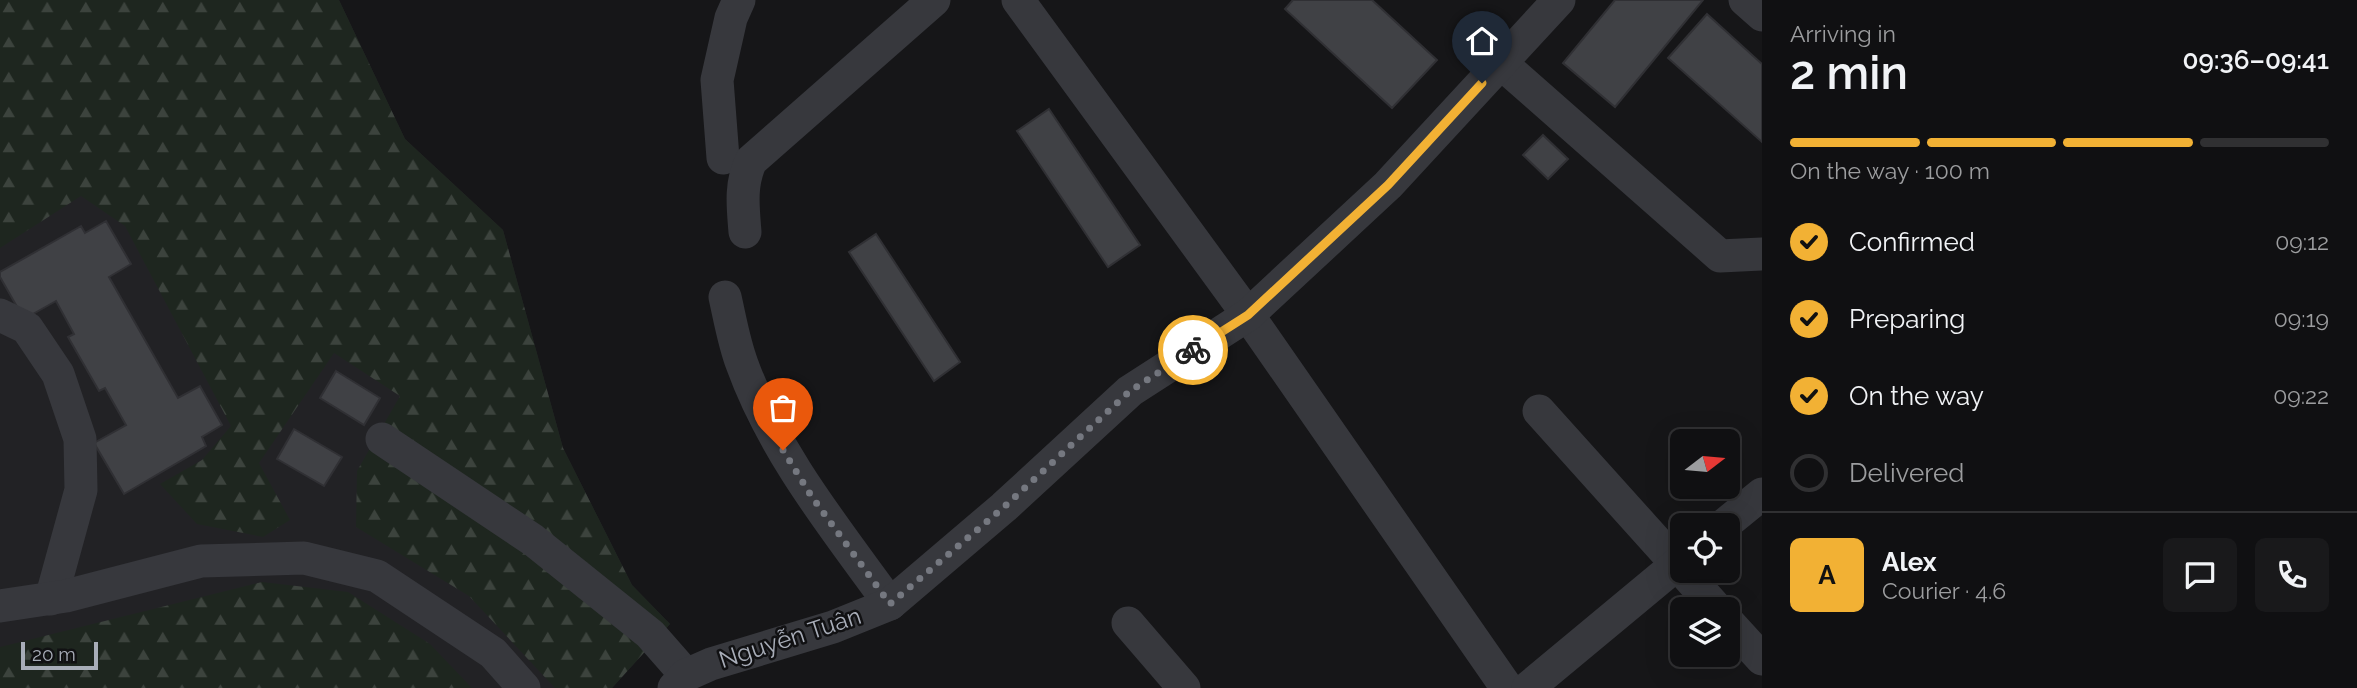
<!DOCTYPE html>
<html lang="en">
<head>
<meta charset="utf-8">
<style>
	:root { --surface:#101012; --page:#19191b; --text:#f1f3f6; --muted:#9c9d9f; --line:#303032; --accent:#f2b134 }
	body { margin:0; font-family:Raleway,sans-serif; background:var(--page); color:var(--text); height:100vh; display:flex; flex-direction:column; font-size:26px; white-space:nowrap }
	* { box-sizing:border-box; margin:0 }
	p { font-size:23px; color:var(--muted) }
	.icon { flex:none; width:38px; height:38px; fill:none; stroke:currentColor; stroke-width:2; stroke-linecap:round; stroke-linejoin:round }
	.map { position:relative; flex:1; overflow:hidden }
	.panel { display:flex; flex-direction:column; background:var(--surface); width:595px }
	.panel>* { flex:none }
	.needle { width:46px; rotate:74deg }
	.buttons { position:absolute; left:1670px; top:429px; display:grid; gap:14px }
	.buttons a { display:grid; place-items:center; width:70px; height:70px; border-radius:10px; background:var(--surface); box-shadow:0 7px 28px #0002,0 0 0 2px var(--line); font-size:35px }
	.scale { position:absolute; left:21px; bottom:18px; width:77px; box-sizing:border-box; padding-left:7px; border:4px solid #a8adb8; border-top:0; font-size:19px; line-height:24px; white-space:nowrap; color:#a8adb8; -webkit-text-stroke:5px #111113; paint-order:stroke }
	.pin { position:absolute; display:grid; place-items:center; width:60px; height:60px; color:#fff; margin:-72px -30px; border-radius:50% 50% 50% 0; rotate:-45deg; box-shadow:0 0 7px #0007 }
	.pin .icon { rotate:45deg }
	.courier { position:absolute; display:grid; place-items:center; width:70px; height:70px; margin:-35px; border:5px solid #f2b134; border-radius:50%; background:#fff; color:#222; box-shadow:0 2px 9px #0007 }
	.overview em { font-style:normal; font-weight:600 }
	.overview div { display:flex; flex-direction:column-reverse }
	.overview { display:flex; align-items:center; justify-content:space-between; height:119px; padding:0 28px }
	h1 { font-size:46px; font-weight:600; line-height:52px }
	.bar { display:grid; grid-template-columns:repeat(4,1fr); gap:10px 7px; align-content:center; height:84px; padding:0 28px }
	.bar i { height:9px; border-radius:5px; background:var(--line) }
	.bar .selected { background:var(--accent) }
	.bar p { grid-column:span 4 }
	.line { display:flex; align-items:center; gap:18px; padding:0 28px; border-top:2px solid var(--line) }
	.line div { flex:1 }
	.round { display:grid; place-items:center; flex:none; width:74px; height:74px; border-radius:10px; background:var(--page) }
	ol { padding:0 28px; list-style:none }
	li { display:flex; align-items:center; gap:21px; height:77px }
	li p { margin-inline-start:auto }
	li .icon { padding:7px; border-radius:50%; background:var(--accent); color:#111; stroke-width:4 }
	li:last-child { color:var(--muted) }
	li i { width:38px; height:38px; border:4px solid var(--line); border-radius:50% }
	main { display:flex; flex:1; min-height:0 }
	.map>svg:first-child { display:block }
</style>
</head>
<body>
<main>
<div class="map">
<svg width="1762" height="688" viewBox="0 0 1762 688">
	<defs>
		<pattern id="forest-firs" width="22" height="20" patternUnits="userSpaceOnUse" patternTransform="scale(1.75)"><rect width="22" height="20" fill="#1e261f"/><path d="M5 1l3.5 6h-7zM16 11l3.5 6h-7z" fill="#3c433d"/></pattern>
	</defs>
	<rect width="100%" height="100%" fill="#161618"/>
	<path fill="#222225" d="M 0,0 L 339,0 L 405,139 L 503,230 L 563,448 L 632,585 L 670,624 L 612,688 L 0,688 Z"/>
	<g fill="url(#forest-firs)">
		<path d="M 0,0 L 339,0 L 405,139 L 503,230 L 563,448 L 632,585 L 670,624 L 612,688 L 555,688 L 469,596 L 356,527 L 357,471 L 400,396 L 334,353 L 259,463 L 290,520 L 263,537 L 197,524 L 160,484 L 202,460 L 231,426 L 125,226 L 81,196 L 0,248 Z"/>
		<path d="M 262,582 L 348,592 L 430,644 L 472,688 L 0,688 L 0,647 Z"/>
	</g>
	<g fill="#404145" stroke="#303034" stroke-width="2">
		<path d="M 1293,0 L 1372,0 L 1437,60 L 1392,108 L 1285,9 Z"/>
		<path d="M 1615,0 L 1703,0 L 1615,107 L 1563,63 Z"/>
		<path d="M 1707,14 L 1762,64 L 1762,142 L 1668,58 Z"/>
		<path d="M 1049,109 L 1140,245 L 1108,267 L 1017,131 Z"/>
		<path d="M 1543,135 L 1568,159 L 1548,179 L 1523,155 Z"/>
		<path d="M 106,221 L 131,264 L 109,277 L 178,398 L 200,386 L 222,425 L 202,437 L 206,446 L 124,494 L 94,443 L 126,425 L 105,388 L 99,391 L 68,337 L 74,334 L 56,301 L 24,319 L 0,277 L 0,272 L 81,226 L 85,233 Z"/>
		<path d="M 876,234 L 960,362 L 934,381 L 849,252 Z"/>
		<path d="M 336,371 L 380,398 L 364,425 L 320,398 Z"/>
		<path d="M 294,429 L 342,457 L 324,486 L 277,459 Z"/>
	</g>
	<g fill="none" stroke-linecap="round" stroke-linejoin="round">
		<g stroke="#37383d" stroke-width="33">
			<path d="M 1018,0 L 1248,315 L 1507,688"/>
			<path d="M 1745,0 L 1762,15"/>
			<path d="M 1501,63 L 1720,256 L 1762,254"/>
			<path d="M 723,158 L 717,80 L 731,18 L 739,0"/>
			<path d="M 745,232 C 743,207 740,184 751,161 L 934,0"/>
			<path d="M 725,297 C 730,319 734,343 742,364 C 774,453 835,528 890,604"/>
			<path d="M 0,315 L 27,328 L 58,374 L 80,439 L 81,490 L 51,599"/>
			<path d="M 1539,411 L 1682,570"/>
			<path d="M 382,439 L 533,540 L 650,634 L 686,675"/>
			<path d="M 1724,525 L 1762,494"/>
			<path d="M 1682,570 L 1717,609"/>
			<path d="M 0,606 L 66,596 L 201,561 L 304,558 L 377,576 L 493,653 L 524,688"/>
			<path d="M 1727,621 L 1762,659"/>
			<path d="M 1128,623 L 1184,688"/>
			<path d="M 674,688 L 686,675 L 711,664 L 833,627 L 890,604 L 1004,507 L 1130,391 L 1248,315 L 1388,185 L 1559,0"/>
			<path d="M 1528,688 L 1682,560"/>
		</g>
	</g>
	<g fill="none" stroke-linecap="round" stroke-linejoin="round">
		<path stroke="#757880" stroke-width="7" stroke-dasharray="0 12.6" d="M 783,450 L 812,497 L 890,604 L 1004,507 L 1130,391 L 1193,350"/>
		<path stroke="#f2b134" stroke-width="9" d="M 1193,350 L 1248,315 L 1388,185 L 1482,83"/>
	</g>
	<g text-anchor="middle" stroke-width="5" stroke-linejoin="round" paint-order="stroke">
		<g font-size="24" fill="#a8adb8" stroke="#111113">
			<text transform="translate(790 638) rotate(-18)" y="8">Nguyễn Tuân</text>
		</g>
	</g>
</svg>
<div class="buttons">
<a><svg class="needle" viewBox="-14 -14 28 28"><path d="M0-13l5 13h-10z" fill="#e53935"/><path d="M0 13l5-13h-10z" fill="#9c9d9f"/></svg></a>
<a><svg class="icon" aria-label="locate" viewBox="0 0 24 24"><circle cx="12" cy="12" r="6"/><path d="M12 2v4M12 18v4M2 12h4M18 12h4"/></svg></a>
<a><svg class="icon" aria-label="layers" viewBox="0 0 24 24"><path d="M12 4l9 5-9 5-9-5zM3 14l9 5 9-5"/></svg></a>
</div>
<div class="scale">20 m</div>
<div class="pin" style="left:783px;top:450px;background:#ea580c"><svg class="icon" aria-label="bag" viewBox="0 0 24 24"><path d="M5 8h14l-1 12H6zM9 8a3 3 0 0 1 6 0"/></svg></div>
<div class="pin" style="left:1482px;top:83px;background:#1f2937"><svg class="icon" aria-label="home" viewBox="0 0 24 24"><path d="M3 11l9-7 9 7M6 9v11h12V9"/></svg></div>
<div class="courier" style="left:1193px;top:350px"><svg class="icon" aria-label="bike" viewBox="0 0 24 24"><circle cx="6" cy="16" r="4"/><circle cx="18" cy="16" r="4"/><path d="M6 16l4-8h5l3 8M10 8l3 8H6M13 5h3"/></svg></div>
</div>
<section class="panel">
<div class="overview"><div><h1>2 min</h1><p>Arriving in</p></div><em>09:36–09:41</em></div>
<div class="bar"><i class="selected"></i><i class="selected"></i><i class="selected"></i><i></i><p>On the way · 100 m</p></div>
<ol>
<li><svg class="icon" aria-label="check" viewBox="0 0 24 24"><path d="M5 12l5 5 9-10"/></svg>Confirmed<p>09:12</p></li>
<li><svg class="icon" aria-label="check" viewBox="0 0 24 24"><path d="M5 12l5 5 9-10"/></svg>Preparing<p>09:19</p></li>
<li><svg class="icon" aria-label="check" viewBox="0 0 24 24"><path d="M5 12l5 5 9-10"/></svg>On the way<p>09:22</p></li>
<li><i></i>Delivered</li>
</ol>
<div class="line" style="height:126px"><b class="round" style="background:var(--accent);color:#111">A</b><div><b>Alex</b><p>Courier · 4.6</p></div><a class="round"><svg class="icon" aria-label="chat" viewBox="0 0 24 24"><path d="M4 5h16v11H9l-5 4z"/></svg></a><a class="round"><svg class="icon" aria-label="phone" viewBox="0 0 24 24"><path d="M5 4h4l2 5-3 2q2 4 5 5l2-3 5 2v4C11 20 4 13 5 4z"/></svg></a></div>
</section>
</main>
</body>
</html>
